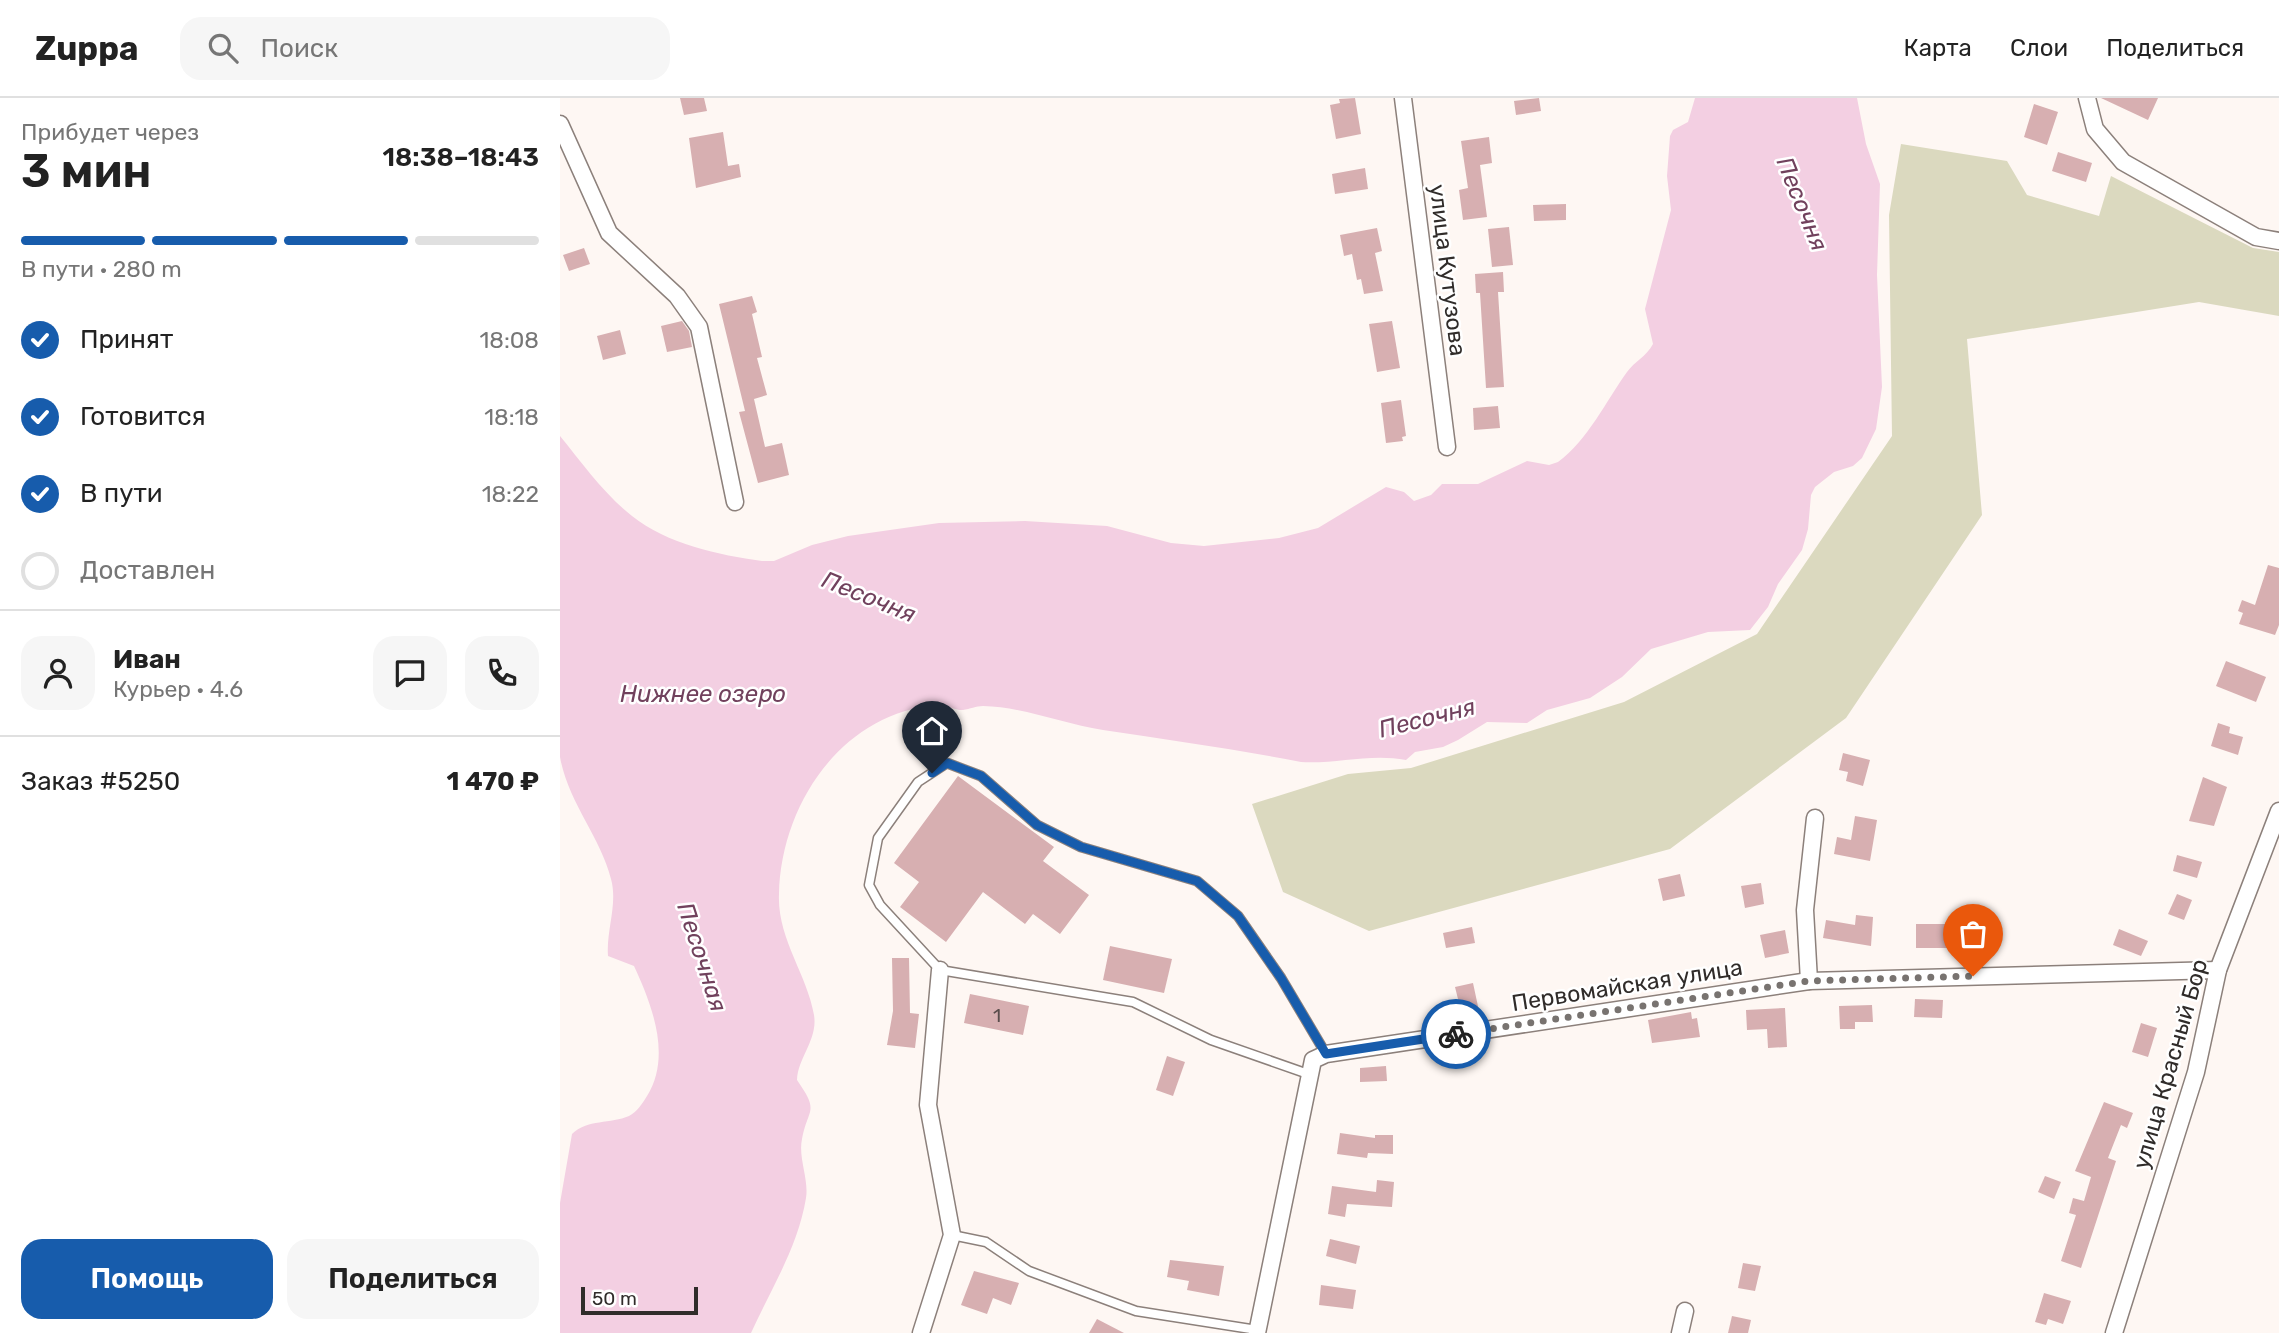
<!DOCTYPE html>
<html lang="ru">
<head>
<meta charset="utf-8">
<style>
	:root { --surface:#fff; --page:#f6f6f6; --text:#222; --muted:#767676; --line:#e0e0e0; --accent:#175cac }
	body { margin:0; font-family:Rubik,sans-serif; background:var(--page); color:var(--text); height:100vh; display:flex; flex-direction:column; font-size:26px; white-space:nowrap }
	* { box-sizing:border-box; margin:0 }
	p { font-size:23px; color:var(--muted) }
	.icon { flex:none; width:38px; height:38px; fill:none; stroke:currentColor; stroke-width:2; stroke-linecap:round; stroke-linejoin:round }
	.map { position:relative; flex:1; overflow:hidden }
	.panel { display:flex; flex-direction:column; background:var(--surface); width:560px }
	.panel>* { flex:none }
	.scale { position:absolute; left:21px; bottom:18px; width:117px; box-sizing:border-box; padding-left:7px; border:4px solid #302c2a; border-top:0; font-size:19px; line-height:24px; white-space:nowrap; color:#302c2a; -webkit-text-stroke:5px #fff; paint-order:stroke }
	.pin { position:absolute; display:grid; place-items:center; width:60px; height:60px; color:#fff; margin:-72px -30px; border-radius:50% 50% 50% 0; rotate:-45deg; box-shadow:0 0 7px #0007 }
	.pin .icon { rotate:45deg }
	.courier { position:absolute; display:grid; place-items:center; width:70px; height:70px; margin:-35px; border:5px solid #175cac; border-radius:50%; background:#fff; color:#222; box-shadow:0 2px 9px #0007 }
	.summary em { font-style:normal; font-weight:600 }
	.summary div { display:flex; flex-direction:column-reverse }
	.summary { display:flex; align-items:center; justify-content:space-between; height:119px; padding:0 21px }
	h1 { font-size:46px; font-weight:600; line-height:52px }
	.bar { display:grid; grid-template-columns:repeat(4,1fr); gap:10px 7px; align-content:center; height:84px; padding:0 21px }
	.bar i { height:9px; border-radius:5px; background:var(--line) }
	.bar .on { background:var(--accent) }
	.bar p { grid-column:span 4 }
	.line { display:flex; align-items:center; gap:18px; padding:0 21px; border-top:2px solid var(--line) }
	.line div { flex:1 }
	.round { display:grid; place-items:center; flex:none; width:74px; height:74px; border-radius:21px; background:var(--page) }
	ol { padding:0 21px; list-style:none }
	li { display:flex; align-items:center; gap:21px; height:77px }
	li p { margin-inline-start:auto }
	li .icon { padding:7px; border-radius:50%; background:var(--accent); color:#fff; stroke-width:4 }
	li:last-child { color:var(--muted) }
	li i { width:38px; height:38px; border:4px solid var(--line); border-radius:50% }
	.action { display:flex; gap:14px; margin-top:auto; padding:14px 21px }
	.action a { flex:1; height:80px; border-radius:21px; background:var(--accent); color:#fff; font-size:28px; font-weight:600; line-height:80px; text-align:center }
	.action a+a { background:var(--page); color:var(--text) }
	header { display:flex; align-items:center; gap:42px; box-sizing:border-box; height:98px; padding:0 35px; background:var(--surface); border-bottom:2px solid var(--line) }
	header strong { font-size:33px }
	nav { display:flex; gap:38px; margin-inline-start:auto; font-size:24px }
	.search { width:490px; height:63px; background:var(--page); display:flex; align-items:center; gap:18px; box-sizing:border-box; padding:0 24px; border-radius:21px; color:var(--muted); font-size:26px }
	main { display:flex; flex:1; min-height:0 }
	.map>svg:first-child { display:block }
</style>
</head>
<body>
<header>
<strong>Zuppa</strong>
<div class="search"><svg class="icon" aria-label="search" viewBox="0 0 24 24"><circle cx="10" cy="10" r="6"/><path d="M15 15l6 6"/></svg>Поиск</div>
<nav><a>Карта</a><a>Слои</a><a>Поделиться</a></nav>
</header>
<main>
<section class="panel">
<div class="summary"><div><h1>3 мин</h1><p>Прибудет через</p></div><em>18:38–18:43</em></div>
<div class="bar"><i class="on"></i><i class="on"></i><i class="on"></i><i></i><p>В пути · 280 m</p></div>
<ol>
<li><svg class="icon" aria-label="check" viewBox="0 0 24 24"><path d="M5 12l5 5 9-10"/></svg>Принят<p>18:08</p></li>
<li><svg class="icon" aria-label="check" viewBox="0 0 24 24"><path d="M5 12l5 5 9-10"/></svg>Готовится<p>18:18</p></li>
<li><svg class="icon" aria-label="check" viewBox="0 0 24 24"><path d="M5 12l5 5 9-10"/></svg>В пути<p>18:22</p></li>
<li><i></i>Доставлен</li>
</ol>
<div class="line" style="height:126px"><a class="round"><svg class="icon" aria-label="person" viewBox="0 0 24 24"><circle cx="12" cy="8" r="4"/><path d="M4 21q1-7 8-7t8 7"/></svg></a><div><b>Иван</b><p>Курьер · 4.6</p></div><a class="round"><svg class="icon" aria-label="chat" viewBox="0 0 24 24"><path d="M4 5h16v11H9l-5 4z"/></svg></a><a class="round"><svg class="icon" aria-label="phone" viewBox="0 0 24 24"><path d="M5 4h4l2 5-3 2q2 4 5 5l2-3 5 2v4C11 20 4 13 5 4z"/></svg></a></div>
<div class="line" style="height:91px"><div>Заказ #5250</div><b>1 470 ₽</b></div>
<div class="action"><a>Помощь</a><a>Поделиться</a></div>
</section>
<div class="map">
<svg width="1719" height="1235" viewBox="0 0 1719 1235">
	<rect width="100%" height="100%" fill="#fef7f3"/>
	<path fill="#dbd9bf" d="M 1341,46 L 1447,63 L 1467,97 L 1539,118 L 1551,78 L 1693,150 L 1719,154 L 1719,218 L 1639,204 L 1407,241 L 1422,417 L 1286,620 L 1110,751 L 809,833 L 723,794 L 692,706 L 788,676 L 851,670 L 1064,604 L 1197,536 L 1332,338 L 1329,117 Z"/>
	<path fill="#f3cfe2" d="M 1135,0 L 1297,0 L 1306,46 L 1320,86 L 1317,177 L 1322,289 L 1316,331 L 1302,360 L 1293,368 L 1274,374 L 1255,389 L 1251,397 L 1248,431 L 1242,452 L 1218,486 L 1208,509 L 1190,532 L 1148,534 L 1091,551 L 1062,579 L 1030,600 L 987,612 L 967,625 L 927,624 L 898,642 L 883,649 L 855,654 L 846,662 C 811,655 777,666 741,664 C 675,651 609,642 543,632 C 503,626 464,609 423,608 C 416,608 410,611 403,612 C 393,612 386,606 377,607 C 282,615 221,706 219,796 C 217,840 247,876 254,917 C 258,942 238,959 237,982 C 260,1015 248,1009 242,1041 C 238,1060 249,1081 246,1100 C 238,1149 211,1191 191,1235 L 0,1235 L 0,1105 L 12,1036 C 27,1021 51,1026 69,1018 C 77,1014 82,1006 87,998 C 112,958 92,907 74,868 L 48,858 C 46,832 58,806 51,781 C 40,738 8,704 0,659 L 0,338 C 22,365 44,396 72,418 C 107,446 159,457 202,463 L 214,463 L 252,447 L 288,438 L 379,425 L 465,423 L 547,428 L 611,445 L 644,448 L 719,440 L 758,430 L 826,389 L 844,394 L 854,403 L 871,397 L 882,386 L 918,386 L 967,363 L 989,367 L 998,364 C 1028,342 1046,303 1067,274 C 1075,263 1086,259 1093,246 L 1085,211 L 1111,112 L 1107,78 L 1110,38 L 1113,32 L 1128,24 Z"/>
	<g fill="#d7afb1">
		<path d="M 120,0 L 144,0 L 147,13 L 124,17 Z"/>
		<path d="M 795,0 L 801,36 L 776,41 L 770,7 L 780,5 L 779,1 Z"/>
		<path d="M 979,0 L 981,13 L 956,17 L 954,3 Z"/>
		<path d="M 1541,0 L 1598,0 L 1588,22 Z"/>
		<path d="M 1474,6 L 1498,14 L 1487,47 L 1464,39 Z"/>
		<path d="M 163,34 L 168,68 L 179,66 L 181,79 L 136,90 L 129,40 Z"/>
		<path d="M 929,39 L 932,65 L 920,67 L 927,119 L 903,122 L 899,92 L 908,90 L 901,43 Z"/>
		<path d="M 1498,54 L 1532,65 L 1526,84 L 1492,73 Z"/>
		<path d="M 805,70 L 808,91 L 775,96 L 772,76 Z"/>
		<path d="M 1006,106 L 1006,122 L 974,123 L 973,107 Z"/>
		<path d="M 949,129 L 953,167 L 932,169 L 928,131 Z"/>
		<path d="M 817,130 L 822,153 L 815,155 L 823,193 L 804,196 L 801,181 L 797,182 L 792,156 L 784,158 L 780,137 Z"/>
		<path d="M 24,150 L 30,166 L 9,173 L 3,157 Z"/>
		<path d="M 943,174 L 944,194 L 938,194 L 944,289 L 926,290 L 920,195 L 916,195 L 915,176 Z"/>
		<path d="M 192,198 L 197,214 L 192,216 L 202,259 L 197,260 L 207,297 L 194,301 L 205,349 L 222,345 L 229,377 L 198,385 L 179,314 L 185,313 L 159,206 Z"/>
		<path d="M 122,223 L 129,233 L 132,249 L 107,254 L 101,228 Z"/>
		<path d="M 832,223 L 840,270 L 817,274 L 809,226 Z"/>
		<path d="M 60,232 L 66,256 L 43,262 L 37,238 Z"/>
		<path d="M 841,302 L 846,338 L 842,339 L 843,343 L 826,345 L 821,305 Z"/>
		<path d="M 938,308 L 940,330 L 914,332 L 913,310 Z"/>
		<path d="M 1708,467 L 1719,470 L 1719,527 L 1715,537 L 1679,526 L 1683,515 L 1678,513 L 1682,502 L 1695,507 Z"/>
		<path d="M 1666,563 L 1706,579 L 1696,604 L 1656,588 Z"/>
		<path d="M 1658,625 L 1670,629 L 1669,635 L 1683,639 L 1678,657 L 1651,648 Z"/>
		<path d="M 1283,655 L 1310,662 L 1303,688 L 1286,683 L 1288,674 L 1279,672 Z"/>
		<path d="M 398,678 L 494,749 L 483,763 L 529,797 L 500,836 L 473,816 L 465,826 L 423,794 L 386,844 L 340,809 L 359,784 L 334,765 Z"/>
		<path d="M 1643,679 L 1667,689 L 1654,728 L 1629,723 Z"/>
		<path d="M 1295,718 L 1317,722 L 1310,763 L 1274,756 L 1277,739 L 1291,742 Z"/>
		<path d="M 1617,757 L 1642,764 L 1637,780 L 1613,773 Z"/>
		<path d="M 1120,776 L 1125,798 L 1103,803 L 1098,781 Z"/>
		<path d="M 1201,785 L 1204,806 L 1185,810 L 1181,788 Z"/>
		<path d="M 1617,796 L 1632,802 L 1624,822 L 1608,816 Z"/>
		<path d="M 1296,817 L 1313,819 L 1311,848 L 1263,840 L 1266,822 L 1295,827 Z"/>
		<rect x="1356" y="826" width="43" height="24"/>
		<path d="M 912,829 L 915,845 L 886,850 L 883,835 Z"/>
		<path d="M 1559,831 L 1588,843 L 1581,858 L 1553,847 Z"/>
		<path d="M 1225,832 L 1229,855 L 1205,860 L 1200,837 Z"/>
		<path d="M 550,848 L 612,861 L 604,895 L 543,882 Z"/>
		<path d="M 332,860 L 349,860 L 350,915 L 359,916 L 355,950 L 327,947 L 333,913 Z"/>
		<path d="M 913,885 L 919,913 L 902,917 L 895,889 Z"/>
		<path d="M 410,896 L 469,908 L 463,937 L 404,925 Z"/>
		<path d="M 1355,901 L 1383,902 L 1382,920 L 1354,919 Z"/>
		<path d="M 1312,907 L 1313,924 L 1295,924 L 1295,931 L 1280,931 L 1279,908 Z"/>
		<path d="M 1225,910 L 1227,949 L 1208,950 L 1207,931 L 1187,932 L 1186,912 Z"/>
		<path d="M 1131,914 L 1132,921 L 1137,920 L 1140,939 L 1092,945 L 1088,922 Z"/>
		<path d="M 1581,925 L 1597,930 L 1588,959 L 1572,954 Z"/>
		<path d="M 607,958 L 625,964 L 613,998 L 596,992 Z"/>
		<path d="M 826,968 L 827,983 L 800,984 L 800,970 Z"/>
		<path d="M 1544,1004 L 1573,1015 L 1567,1030 L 1561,1027 L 1548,1060 L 1556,1063 L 1521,1170 L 1501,1163 L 1516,1117 L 1509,1115 L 1513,1100 L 1524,1103 L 1531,1079 L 1515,1073 Z"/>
		<path d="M 780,1035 L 815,1040 L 815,1037 L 833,1037 L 833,1056 L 808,1055 L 807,1060 L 777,1056 Z"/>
		<path d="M 1485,1078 L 1501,1084 L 1494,1101 L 1478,1094 Z"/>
		<path d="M 817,1082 L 834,1084 L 832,1109 L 787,1106 L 785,1119 L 768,1116 L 772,1088 L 816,1094 Z"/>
		<path d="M 770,1141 L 800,1148 L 796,1166 L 766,1158 Z"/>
		<path d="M 610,1162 L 664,1168 L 659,1198 L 627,1192 L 629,1183 L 607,1179 Z"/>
		<path d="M 1183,1165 L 1201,1168 L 1195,1193 L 1178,1190 Z"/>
		<path d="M 414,1173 L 459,1185 L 451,1207 L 433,1200 L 427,1216 L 401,1207 Z"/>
		<path d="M 761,1187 L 796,1192 L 793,1211 L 759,1207 Z"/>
		<path d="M 1484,1195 L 1511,1203 L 1503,1226 L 1488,1221 L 1486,1227 L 1475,1224 Z"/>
		<path d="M 1172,1218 L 1191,1222 L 1188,1235 L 1168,1235 Z"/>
		<path d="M 537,1221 L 564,1235 L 529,1235 Z"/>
	</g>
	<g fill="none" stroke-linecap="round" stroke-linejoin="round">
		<defs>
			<g id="service">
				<path d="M 751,977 L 651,942 L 573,904 L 380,872 L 320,807 L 309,787 L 318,740 L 358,684 L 387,665 L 421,678 L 477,727 L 521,749 L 637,783 L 678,818 L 721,880 L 766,956"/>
				<path d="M 392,1137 L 426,1144 L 469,1173 L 576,1213 L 697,1232"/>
			</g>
			<g id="minor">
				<path d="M 843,0 L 887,349"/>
				<path d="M 1527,0 L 1535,31 L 1563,64 L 1696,139 L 1719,143"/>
				<path d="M 0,26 L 49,135 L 117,198 L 139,229 L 175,404"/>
				<path d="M 1249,883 L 1245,812 L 1255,720"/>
				<path d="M 361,1235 L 392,1137 L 368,1007 L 380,872"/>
				<path d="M 697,1235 L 753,962 L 766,956 L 1249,883 L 1658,872"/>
				<path d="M 1120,1235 L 1125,1213"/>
				<path d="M 1554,1235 L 1636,974 L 1658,872 L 1719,713"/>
			</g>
		</defs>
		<use href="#service" stroke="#8c807b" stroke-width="11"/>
		<use href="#minor" stroke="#8c807b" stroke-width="19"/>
		<use href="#service" stroke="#fff" stroke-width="8"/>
		<use href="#minor" stroke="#fff" stroke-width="16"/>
	</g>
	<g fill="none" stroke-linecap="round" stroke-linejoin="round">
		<path stroke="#787370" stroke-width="7" stroke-dasharray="0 12.6" d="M 896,936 L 1249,883 L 1413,878"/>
		<path stroke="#175cac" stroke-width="9" d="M 372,675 L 387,665 L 421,678 L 477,727 L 521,749 L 637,783 L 678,818 L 721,880 L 766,956 L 896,936"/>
	</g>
	<g text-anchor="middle" stroke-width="5" stroke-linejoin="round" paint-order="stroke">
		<g font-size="19" fill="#5a4d4c">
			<text x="437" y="924">1</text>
		</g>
		<g font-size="23" fill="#302c2a" stroke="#fff">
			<text transform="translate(888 172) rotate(83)" y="8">улица Кутузова</text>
			<text transform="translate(1067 887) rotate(-9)" y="8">Первомайская улица</text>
			<text transform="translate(1610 966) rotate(-74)" y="8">улица Красный Бор</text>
		</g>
		<g font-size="24" font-style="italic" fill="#71415d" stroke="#fff">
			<text transform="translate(1242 106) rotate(68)" y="8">Песочня</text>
			<text transform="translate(309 499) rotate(22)" y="8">Песочня</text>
			<text x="143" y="604">Нижнее озеро</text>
			<text transform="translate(867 620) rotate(-14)" y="8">Песочня</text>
			<text transform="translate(142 859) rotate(72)" y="8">Песочная</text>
		</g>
	</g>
</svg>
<div class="scale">50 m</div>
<div class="pin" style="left:1413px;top:878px;background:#ea580c"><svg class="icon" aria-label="bag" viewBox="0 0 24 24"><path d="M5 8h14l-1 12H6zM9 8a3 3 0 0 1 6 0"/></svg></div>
<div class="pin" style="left:372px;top:675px;background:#1f2937"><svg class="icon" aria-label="home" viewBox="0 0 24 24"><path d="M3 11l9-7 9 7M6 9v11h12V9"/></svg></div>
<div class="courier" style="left:896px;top:936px"><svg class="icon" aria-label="bike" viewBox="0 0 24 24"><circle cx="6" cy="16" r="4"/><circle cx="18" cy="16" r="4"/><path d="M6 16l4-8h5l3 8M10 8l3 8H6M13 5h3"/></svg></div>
</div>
</main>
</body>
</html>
